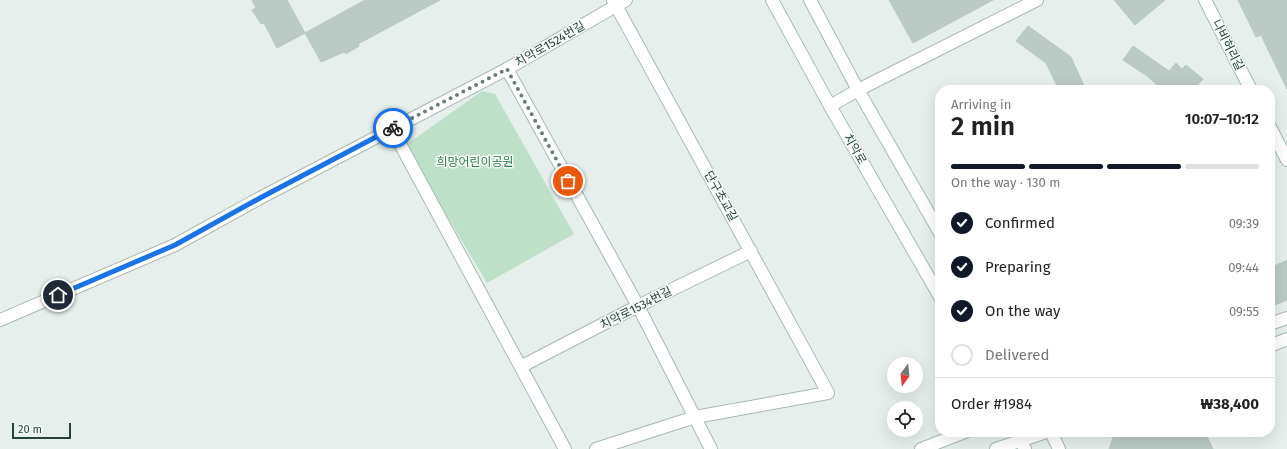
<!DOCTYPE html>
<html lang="en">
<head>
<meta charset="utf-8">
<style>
	:root { --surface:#fff; --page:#f6f6f6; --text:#222; --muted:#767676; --line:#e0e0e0; --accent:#111827 }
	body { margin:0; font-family:"Fira Sans","Noto Sans KR",sans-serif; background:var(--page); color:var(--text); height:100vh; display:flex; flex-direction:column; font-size:15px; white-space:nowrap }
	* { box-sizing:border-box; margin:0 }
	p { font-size:13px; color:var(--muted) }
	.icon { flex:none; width:22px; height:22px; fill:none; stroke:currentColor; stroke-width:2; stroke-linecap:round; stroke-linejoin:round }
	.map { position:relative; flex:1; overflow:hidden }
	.drawer { position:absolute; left:935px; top:85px; width:340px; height:352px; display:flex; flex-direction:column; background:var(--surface); border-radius:16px; box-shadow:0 4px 16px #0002 }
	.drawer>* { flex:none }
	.needle { width:26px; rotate:195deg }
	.fabs { position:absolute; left:887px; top:357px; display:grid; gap:8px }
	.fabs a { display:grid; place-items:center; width:36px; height:36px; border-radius:50%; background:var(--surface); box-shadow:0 4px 16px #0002; font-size:20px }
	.scale { position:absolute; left:12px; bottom:10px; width:59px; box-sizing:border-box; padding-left:4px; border:2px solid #24423a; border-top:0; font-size:11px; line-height:14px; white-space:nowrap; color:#24423a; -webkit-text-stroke:3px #f7fbf9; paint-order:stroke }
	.pin { position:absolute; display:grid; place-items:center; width:34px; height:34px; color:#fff; margin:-17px; border:2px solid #fff; border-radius:50%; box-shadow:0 1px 4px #0007 }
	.courier { position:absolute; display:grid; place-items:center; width:40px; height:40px; margin:-20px; border:3px solid #1a73e8; border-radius:50%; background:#fff; color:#222; box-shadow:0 1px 5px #0007 }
	.headline em { font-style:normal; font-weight:600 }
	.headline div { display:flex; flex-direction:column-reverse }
	.headline { display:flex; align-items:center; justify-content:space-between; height:68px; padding:0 16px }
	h1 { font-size:26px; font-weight:600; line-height:30px }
	.bar { display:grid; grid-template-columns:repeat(4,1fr); gap:6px 4px; align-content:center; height:48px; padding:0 16px }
	.bar i { height:5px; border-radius:3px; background:var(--line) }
	.bar .active { background:var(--accent) }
	.bar p { grid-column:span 4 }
	.line { display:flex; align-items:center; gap:10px; padding:0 16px; border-top:1px solid var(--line) }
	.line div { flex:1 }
	ol { padding:0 16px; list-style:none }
	li { display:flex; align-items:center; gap:12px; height:44px }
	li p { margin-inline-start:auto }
	li .icon { padding:4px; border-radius:50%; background:var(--accent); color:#fff; stroke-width:4 }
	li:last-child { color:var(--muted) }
	li i { width:22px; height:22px; border:2px solid var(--line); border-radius:50% }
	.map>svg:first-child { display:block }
</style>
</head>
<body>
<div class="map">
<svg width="1287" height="449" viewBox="0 0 1287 449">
	<rect width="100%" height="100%" fill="#e6efeb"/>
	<path fill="#bfe0c8" d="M 482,91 L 495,94 L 574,234 L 487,283 L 407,149 L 410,142 Z"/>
	<g fill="#bbcac4" stroke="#b8c9c2">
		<path d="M 252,0 L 287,0 L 305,33 L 277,48 L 264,23 L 261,24 L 252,10 L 256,8 Z"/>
		<path d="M 365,0 L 440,0 L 358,44 L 359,46 L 346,54 L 344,52 L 321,62 L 305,33 Z"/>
		<path d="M 889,0 L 993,0 L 913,43 Z"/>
		<path d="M 1114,0 L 1165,0 L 1135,25 Z"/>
		<path d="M 1238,0 L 1287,0 L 1287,89 L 1261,35 L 1256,37 Z"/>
		<path d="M 1028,26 L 1071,57 L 1086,90 L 1059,90 L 1046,63 L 1016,41 Z"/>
		<path d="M 1133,46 L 1169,71 L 1176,63 L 1182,69 L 1186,65 L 1203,79 L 1193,90 L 1163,90 L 1147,76 L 1123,60 Z"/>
		<path d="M 1287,260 L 1287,300 L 1270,307 L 1270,268 Z"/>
		<path d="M 1115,432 L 1205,432 L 1213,449 L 1109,449 Z"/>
	</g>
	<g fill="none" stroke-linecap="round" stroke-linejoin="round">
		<defs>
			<g id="street">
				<path d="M 507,69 L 638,306 L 711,449"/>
				<path d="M 858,90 L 1037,0"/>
				<path d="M 392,129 L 565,449"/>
				<path d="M 0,320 L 175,245 L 260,198 L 507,69 L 626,0"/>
				<path d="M 522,366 L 638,306 L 751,251"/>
				<path d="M 596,449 L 695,417 L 828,393 L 613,0"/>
			</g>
			<g id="secondary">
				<path d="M 772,0 L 830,106 L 940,297"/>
				<path d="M 810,0 L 858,90 L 940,233"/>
				<path d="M 1205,0 L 1251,90"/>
				<path d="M 830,106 L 858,90"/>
				<path d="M 1270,127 L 1287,160"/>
				<path d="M 1270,324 L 1287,318"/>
				<path d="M 1270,346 L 1287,339"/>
				<path d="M 1016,432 L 1025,449"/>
				<path d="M 1051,432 L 1059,449"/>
				<path d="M 921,449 L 965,432"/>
				<path d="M 996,449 L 1046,432"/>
			</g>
		</defs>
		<use href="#street" stroke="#a8b8b2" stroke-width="14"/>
		<use href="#secondary" stroke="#a4bbb3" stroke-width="14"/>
		<use href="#street" stroke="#fff" stroke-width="12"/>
		<use href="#secondary" stroke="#fff" stroke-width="12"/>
	</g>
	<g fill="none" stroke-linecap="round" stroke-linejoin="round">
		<path stroke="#687f78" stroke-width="4" stroke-dasharray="0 7.2" d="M 393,128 L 507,69 L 568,181"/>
		<path stroke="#1a73e8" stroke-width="5" d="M 58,295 L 175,245 L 260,198 L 393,128"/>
	</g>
	<g text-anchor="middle" stroke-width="3" stroke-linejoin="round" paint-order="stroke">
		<g font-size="12" fill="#24423a" stroke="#f7fbf9">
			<text transform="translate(550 44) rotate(-30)" y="4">치악로1524번길</text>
			<text transform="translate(1228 45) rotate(63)" y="4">나비허리길</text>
			<text transform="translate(855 149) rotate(60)" y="4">치악로</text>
			<text transform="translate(721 196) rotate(61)" y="4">단구초교길</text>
			<text transform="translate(636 308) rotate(-27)" y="4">치악로1534번길</text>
		</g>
		<g font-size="12" fill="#2d7a4b" stroke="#f7fbf9">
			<text x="475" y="166">희망어린이공원</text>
		</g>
	</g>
</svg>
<div class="fabs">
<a><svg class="needle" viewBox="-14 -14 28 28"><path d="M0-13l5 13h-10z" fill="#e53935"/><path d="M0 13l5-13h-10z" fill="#767676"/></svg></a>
<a><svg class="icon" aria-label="locate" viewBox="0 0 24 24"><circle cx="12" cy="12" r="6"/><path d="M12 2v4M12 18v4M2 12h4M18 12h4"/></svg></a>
</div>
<div class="scale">20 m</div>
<div class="pin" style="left:568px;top:181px;background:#ea580c"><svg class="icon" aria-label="bag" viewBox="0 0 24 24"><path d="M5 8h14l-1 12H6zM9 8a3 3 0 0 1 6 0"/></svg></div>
<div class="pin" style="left:58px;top:295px;background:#1f2937"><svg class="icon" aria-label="home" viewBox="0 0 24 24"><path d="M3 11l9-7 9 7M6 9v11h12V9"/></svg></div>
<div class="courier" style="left:393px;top:128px"><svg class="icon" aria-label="bike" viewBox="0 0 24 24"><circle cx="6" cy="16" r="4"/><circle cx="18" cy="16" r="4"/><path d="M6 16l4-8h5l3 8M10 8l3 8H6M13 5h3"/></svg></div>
<section class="drawer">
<div class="headline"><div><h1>2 min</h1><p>Arriving in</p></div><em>10:07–10:12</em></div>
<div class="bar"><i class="active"></i><i class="active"></i><i class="active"></i><i></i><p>On the way · 130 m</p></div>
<ol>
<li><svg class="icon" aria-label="check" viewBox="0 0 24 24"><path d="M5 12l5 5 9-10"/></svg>Confirmed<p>09:39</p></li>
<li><svg class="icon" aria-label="check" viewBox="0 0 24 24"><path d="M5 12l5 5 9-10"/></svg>Preparing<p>09:44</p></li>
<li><svg class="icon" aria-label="check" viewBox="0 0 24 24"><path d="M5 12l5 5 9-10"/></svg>On the way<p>09:55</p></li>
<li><i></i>Delivered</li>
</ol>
<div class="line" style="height:52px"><div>Order #1984</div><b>₩38,400</b></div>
</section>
</div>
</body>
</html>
